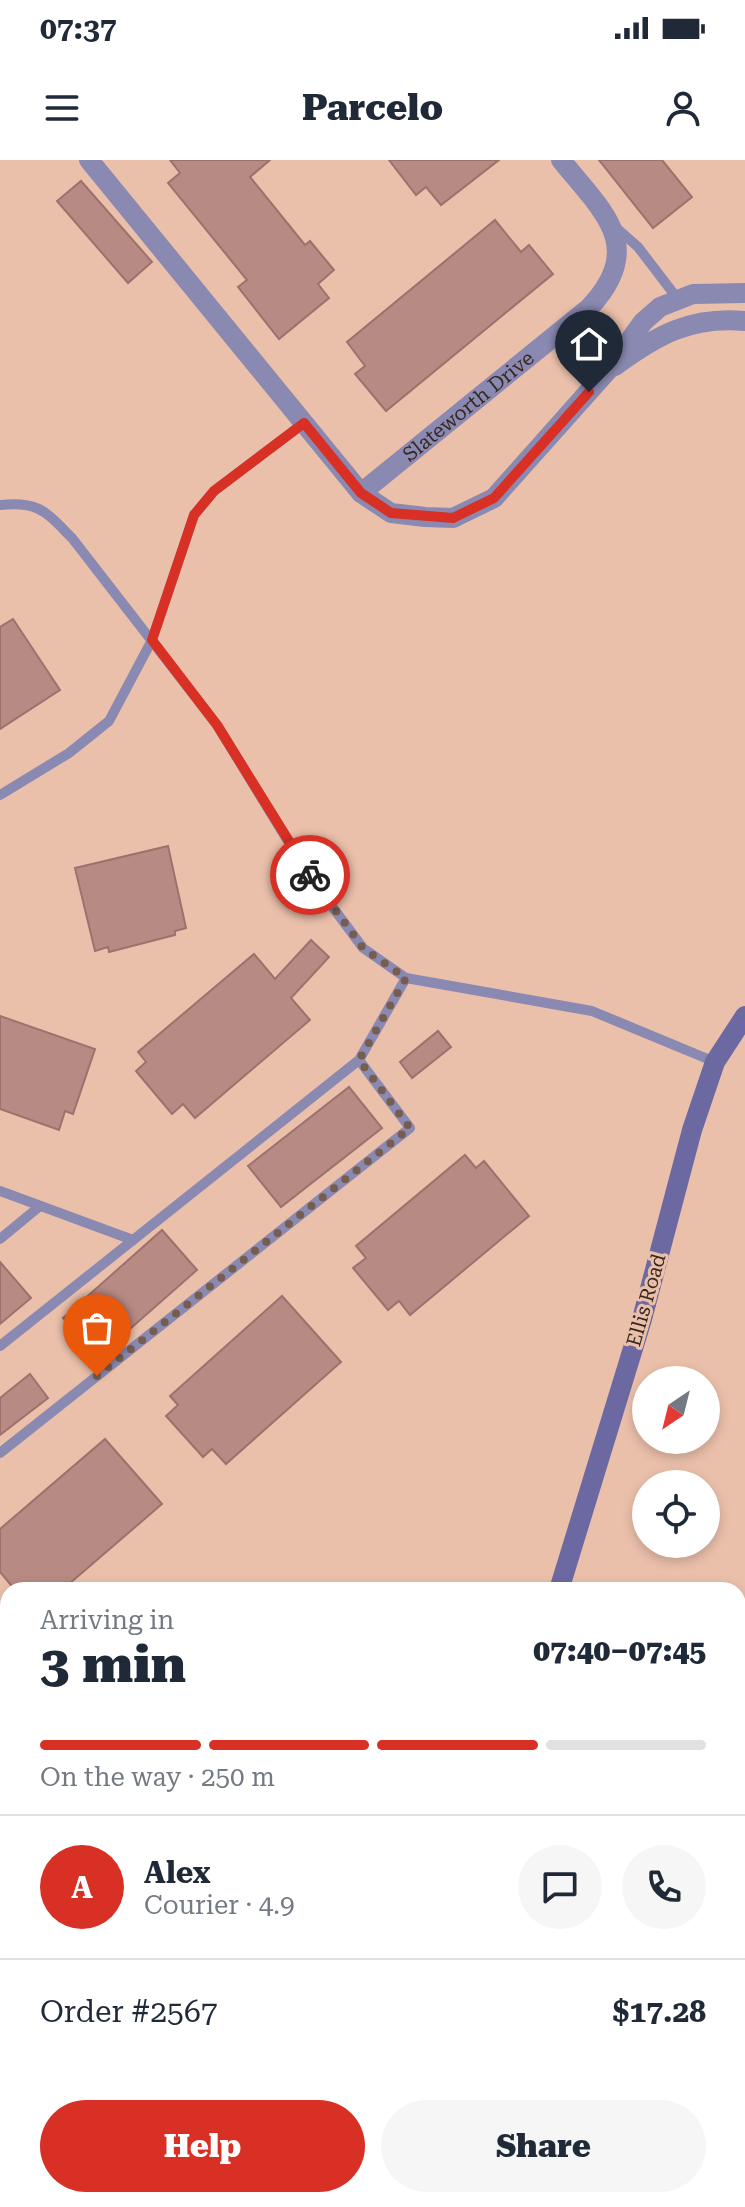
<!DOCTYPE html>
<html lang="en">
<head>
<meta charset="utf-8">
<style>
	:root { --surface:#fff; --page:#f6f6f7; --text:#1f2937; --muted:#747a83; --line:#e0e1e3; --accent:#d93025 }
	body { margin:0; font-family:"Roboto Serif",serif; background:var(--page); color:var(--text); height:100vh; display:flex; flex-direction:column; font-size:30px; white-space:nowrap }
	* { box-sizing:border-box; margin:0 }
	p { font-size:26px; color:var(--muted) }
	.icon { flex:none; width:44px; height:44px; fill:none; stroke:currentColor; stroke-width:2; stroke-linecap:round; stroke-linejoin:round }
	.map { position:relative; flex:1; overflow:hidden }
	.sheet { position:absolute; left:0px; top:1422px; width:746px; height:626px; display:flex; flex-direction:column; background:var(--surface); border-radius:24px 24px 0 0; box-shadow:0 4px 12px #0003 }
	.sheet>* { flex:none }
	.needle { width:52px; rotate:215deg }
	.controls { position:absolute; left:632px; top:1206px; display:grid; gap:16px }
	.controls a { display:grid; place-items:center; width:88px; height:88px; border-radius:50%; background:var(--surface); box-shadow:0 4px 12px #0003; font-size:40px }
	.pin { position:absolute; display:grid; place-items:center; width:68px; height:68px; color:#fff; margin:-82px -34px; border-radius:50% 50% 50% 0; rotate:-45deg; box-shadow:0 0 8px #0007 }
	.pin .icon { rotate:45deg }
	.courier { position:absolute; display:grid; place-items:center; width:80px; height:80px; margin:-40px; border:6px solid #d93025; border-radius:50%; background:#fff; color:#222; box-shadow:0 2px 10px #0007 }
	.overview em { font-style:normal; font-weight:800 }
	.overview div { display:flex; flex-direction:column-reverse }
	.overview { display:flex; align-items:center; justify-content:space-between; height:136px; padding:0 40px }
	h1 { font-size:52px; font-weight:800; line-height:60px }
	.bar { display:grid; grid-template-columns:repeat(4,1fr); gap:12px 8px; align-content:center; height:96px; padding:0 40px }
	.bar i { height:10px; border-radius:6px; background:var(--line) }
	.bar .active { background:var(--accent) }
	.bar p { grid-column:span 4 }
	.line { display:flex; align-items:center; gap:20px; padding:0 40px; border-top:2px solid var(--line) }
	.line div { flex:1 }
	.round { display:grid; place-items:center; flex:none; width:84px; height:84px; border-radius:42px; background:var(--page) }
	.primary-button { display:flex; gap:16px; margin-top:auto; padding:16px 40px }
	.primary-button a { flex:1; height:92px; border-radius:48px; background:var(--accent); color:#fff; font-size:32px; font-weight:800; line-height:92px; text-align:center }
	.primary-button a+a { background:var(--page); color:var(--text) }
	.status { display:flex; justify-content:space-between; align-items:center; height:56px; padding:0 40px; background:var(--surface); direction:ltr }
	.status svg { height:22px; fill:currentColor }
	header { display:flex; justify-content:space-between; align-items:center; height:104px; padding:0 40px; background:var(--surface); font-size:36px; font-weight:800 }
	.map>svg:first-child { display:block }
</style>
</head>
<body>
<div class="status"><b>07:37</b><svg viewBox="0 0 49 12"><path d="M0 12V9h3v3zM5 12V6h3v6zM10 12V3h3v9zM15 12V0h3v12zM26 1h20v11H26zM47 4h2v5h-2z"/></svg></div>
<header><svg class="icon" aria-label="menu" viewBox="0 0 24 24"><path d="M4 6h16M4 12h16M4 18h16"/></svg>Parcelo<svg class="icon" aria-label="person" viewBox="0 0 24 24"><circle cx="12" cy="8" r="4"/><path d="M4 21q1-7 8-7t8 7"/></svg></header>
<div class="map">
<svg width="745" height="2047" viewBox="0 0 745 2047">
	<rect width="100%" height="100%" fill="#ebc0ab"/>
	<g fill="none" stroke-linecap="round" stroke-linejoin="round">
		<g stroke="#216a80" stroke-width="7">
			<path d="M 738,1571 L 745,1568"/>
			<path d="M 0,1729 L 8,1729"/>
			<path d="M 193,2047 L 194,2040"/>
			<path d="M 483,2047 L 483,2040"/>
		</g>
	</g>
	<g fill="#b88a84" stroke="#9d716c" stroke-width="2">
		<path d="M 170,0 L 270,0 L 250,17 L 305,85 L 310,81 L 334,110 L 318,124 L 329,138 L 279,179 L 238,127 L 247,120 L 168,23 L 180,13 Z"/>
		<path d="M 389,0 L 499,0 L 441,45 L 426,27 L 416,35 Z"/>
		<path d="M 599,0 L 662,0 L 692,37 L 653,68 Z"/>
		<path d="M 81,21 L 152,102 L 128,123 L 57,41 Z"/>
		<path d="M 495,60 L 521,92 L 529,85 L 553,114 L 386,251 L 355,214 L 365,206 L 347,182 Z"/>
		<path d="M 13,459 L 60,530 L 0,569 L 0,467 Z"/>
		<path d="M 168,686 L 186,768 L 175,771 L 175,775 L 109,792 L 108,787 L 95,791 L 75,708 Z"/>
		<path d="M 311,780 L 329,797 L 291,838 L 310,860 L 195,958 L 183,944 L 172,954 L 136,911 L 146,902 L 138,892 L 254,794 L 275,819 Z"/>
		<path d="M 0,856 L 95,889 L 73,954 L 65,951 L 59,970 L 0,949 Z"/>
		<path d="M 438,871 L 451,887 L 412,918 L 400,902 Z"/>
		<path d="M 349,927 L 382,968 L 281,1047 L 248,1006 Z"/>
		<path d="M 465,995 L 476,1008 L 484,1001 L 529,1056 L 410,1155 L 399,1141 L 388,1150 L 353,1108 L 366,1098 L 356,1086 Z"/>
		<path d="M 162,1070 L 197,1110 L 98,1197 L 63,1158 Z"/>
		<path d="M 0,1102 L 31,1138 L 0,1164 Z"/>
		<path d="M 282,1136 L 341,1202 L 226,1304 L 212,1289 L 203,1297 L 166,1256 L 178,1245 L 170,1236 Z"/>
		<path d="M 30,1214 L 48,1238 L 0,1275 L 0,1238 Z"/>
		<path d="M 105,1279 L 162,1344 L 62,1430 L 15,1430 L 0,1412 L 0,1369 Z"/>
	</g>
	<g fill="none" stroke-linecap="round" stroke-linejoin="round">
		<g stroke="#8a89b1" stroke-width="10">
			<path d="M 613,65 L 638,87 L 677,138"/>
			<path d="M 0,345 C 39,341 45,351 72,378 L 217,565 L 308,714 L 363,788 L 406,818 L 592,851 L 715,902"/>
			<path d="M 0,635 L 69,593 L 109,561 L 152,480 L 194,355 L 214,331 L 304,263"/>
			<path d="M 0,1031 L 133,1080"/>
			<path d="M 0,1079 L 40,1046"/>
			<path d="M 0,1186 L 359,900 L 406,818"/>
			<path d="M 0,1293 L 410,968 L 359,900"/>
		</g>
		<g stroke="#8a89b1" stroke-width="20">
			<path d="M 89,0 L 361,333 L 391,353 L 425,357 L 453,358 L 494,338 L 608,210 L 643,162 L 660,147 L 693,134 L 745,133"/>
			<path d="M 615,206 C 657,175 691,156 745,161"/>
			<path id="s1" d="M 361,333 L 589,148 C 647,86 603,52 561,0"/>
		</g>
		<g stroke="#6c68a2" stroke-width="20">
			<path d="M 559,1430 L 642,1159 L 692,970 L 715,902 L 745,856"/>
			<path d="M 372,2047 L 374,2040"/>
		</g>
	</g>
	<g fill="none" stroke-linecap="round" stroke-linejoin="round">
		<path stroke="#775d50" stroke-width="8" stroke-dasharray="0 14.4" d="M 97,1216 L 410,968 L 359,900 L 406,818 L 363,788 L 310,715"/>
		<path stroke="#d93025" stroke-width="10" d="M 310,715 L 217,565 L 152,480 L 194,355 L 214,331 L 304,263 L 361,333 L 391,353 L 453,358 L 494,338 L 589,232"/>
	</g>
	<g text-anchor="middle" stroke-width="6" stroke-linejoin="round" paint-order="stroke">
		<g font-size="20" fill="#38271f" stroke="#ebc0ab">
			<text dy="7" stroke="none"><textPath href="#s1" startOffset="138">Slateworth Drive</textPath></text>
			<text transform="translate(646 1140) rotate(-74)" y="7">Ellis Road</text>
		</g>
	</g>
</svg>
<div class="controls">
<a><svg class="needle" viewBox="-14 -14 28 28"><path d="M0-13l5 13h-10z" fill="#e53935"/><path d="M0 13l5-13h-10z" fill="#747a83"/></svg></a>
<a><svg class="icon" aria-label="locate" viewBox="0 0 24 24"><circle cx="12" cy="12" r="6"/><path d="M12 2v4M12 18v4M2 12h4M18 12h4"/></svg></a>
</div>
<div class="pin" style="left:97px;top:1216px;background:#ea580c"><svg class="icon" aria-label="bag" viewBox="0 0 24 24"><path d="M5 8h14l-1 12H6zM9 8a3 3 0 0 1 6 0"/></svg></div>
<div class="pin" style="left:589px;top:232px;background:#1f2937"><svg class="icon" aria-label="home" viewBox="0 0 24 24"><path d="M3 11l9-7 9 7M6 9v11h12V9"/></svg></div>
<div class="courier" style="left:310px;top:715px"><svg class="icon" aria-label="bike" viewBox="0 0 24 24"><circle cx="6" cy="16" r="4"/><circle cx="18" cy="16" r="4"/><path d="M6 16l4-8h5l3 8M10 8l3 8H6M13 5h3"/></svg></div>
<section class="sheet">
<div class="overview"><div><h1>3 min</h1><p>Arriving in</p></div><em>07:40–07:45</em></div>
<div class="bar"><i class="active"></i><i class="active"></i><i class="active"></i><i></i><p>On the way · 250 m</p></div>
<div class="line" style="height:144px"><b class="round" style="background:var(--accent);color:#fff">A</b><div><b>Alex</b><p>Courier · 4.9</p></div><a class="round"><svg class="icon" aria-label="chat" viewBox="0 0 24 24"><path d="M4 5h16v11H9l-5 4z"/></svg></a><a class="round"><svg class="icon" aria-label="phone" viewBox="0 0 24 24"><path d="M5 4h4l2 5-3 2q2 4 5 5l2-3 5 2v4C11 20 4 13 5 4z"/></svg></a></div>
<div class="line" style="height:104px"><div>Order #2567</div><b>$17.28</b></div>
<div class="primary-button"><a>Help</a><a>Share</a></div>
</section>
</div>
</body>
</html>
